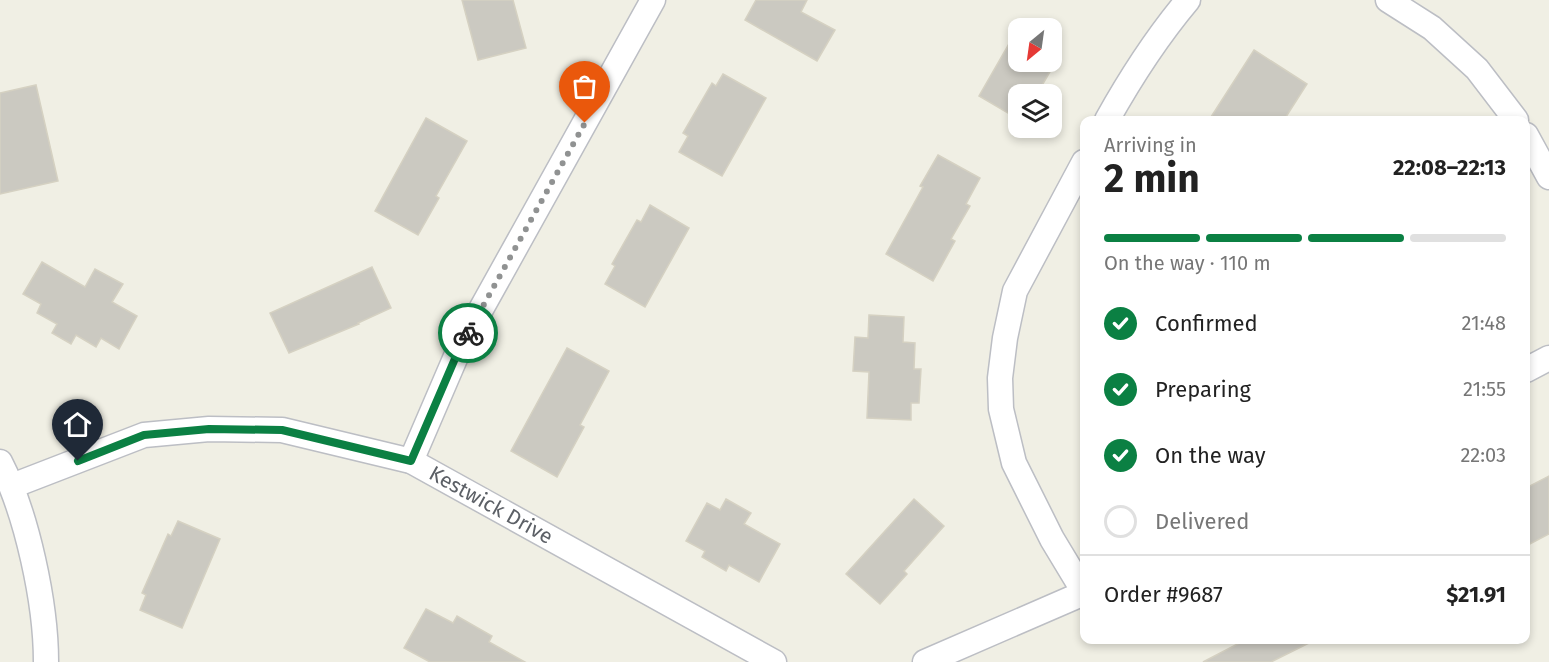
<!DOCTYPE html>
<html lang="en">
<head>
<meta charset="utf-8">
<style>
	:root { --surface:#fff; --page:#f2f2f2; --text:#222; --muted:#767676; --line:#e0e0e0; --accent:#0b8043 }
	body { margin:0; font-family:"Fira Sans",sans-serif; background:var(--page); color:var(--text); height:100vh; display:flex; flex-direction:column; font-size:22px; white-space:nowrap }
	* { box-sizing:border-box; margin:0 }
	p { font-size:20px; color:var(--muted) }
	.icon { flex:none; width:33px; height:33px; fill:none; stroke:currentColor; stroke-width:2; stroke-linecap:round; stroke-linejoin:round }
	.map { position:relative; flex:1; overflow:hidden }
	.drawer { position:absolute; left:1080px; top:116px; width:450px; height:528px; display:flex; flex-direction:column; background:var(--surface); border-radius:12px; box-shadow:0 3px 9px #0003 }
	.drawer>* { flex:none }
	.needle { width:39px; rotate:209deg }
	.controls { position:absolute; left:1008px; top:18px; display:grid; gap:12px }
	.controls a { display:grid; place-items:center; width:54px; height:54px; border-radius:12px; background:var(--surface); box-shadow:0 3px 9px #0003; font-size:30px }
	.pin { position:absolute; display:grid; place-items:center; width:51px; height:51px; color:#fff; margin:-62px -26px; border-radius:50% 50% 50% 0; rotate:-45deg; box-shadow:0 0 6px #0007 }
	.pin .icon { rotate:45deg }
	.courier { position:absolute; display:grid; place-items:center; width:60px; height:60px; margin:-30px; border:4px solid #0b8043; border-radius:50%; background:#fff; color:#222; box-shadow:0 2px 8px #0007 }
	.headline em { font-style:normal; font-weight:700 }
	.headline div { display:flex; flex-direction:column-reverse }
	.headline { display:flex; align-items:center; justify-content:space-between; height:102px; padding:0 24px }
	h1 { font-size:39px; font-weight:700; line-height:45px }
	.bar { display:grid; grid-template-columns:repeat(4,1fr); gap:9px 6px; align-content:center; height:72px; padding:0 24px }
	.bar i { height:8px; border-radius:4px; background:var(--line) }
	.bar .on { background:var(--accent) }
	.bar p { grid-column:span 4 }
	.line { display:flex; align-items:center; gap:15px; padding:0 24px; border-top:2px solid var(--line) }
	.line div { flex:1 }
	ol { padding:0 24px; list-style:none }
	li { display:flex; align-items:center; gap:18px; height:66px }
	li p { margin-inline-start:auto }
	li .icon { padding:6px; border-radius:50%; background:var(--accent); color:#fff; stroke-width:4 }
	li:last-child { color:var(--muted) }
	li i { width:33px; height:33px; border:3px solid var(--line); border-radius:50% }
	.map>svg:first-child { display:block }
</style>
</head>
<body>
<div class="map">
<svg width="1549" height="662" viewBox="0 0 1549 662">
	<rect width="100%" height="100%" fill="#f0efe4"/>
	<g fill="#cbc9c1" stroke="#d5d1c2" stroke-width="1.5">
		<path d="M 462,0 L 513,0 L 526,48 L 478,60 Z"/>
		<path d="M 756,0 L 807,0 L 801,12 L 835,30 L 817,61 L 745,20 Z"/>
		<path d="M 1018,28 L 1018,62 L 1052,62 L 1052,48 L 1061,53 L 1037,94 L 1018,94 L 1018,119 L 979,96 Z"/>
		<path d="M 1254,50 L 1307,84 L 1284,120 L 1209,120 Z"/>
		<path d="M 723,74 L 766,98 L 722,176 L 679,152 L 688,136 L 683,133 L 712,83 L 716,86 Z"/>
		<path d="M 36,85 L 58,181 L 0,194 L 0,93 Z"/>
		<path d="M 426,118 L 467,141 L 436,196 L 439,198 L 418,235 L 375,211 Z"/>
		<path d="M 938,155 L 980,178 L 966,204 L 970,206 L 951,239 L 955,241 L 933,281 L 886,254 L 923,187 L 920,186 Z"/>
		<path d="M 650,205 L 689,228 L 645,307 L 605,284 L 615,266 L 612,264 L 637,220 L 641,222 Z"/>
		<path d="M 42,262 L 85,287 L 95,269 L 123,284 L 112,302 L 137,316 L 119,349 L 101,338 L 96,347 L 76,335 L 71,344 L 52,333 L 57,324 L 37,313 L 41,304 L 23,294 Z"/>
		<path d="M 372,267 L 391,308 L 358,323 L 359,324 L 289,353 L 270,313 Z"/>
		<path d="M 869,315 L 904,317 L 903,342 L 915,343 L 914,369 L 921,369 L 919,403 L 911,403 L 911,420 L 867,418 L 869,372 L 853,371 L 855,337 L 868,338 Z"/>
		<path d="M 567,348 L 609,371 L 580,425 L 584,427 L 557,477 L 511,451 Z"/>
		<path d="M 1549,476 L 1549,534 L 1526,546 L 1526,488 Z"/>
		<path d="M 726,499 L 751,513 L 744,524 L 780,544 L 759,582 L 729,565 L 726,571 L 702,557 L 705,551 L 686,541 L 707,503 L 720,510 Z"/>
		<path d="M 914,499 L 944,526 L 904,571 L 907,574 L 880,604 L 846,574 Z"/>
		<path d="M 178,521 L 220,539 L 182,628 L 140,610 L 146,595 L 142,593 L 168,534 L 171,536 Z"/>
		<path d="M 426,609 L 453,623 L 457,616 L 492,636 L 489,642 L 525,662 L 430,662 L 404,648 Z"/>
		<path d="M 1247,639 L 1317,639 L 1271,662 L 1203,662 Z"/>
	</g>
	<g fill="none" stroke-linecap="round" stroke-linejoin="round">
		<defs>
			<g id="street">
				<path d="M 1388,0 L 1432,28 L 1477,69 L 1516,120"/>
				<path d="M 1107,120 C 1131,77 1156,38 1188,0"/>
				<path d="M 1526,135 L 1549,177"/>
				<path d="M 1084,162 L 1015,291 L 1005,338 L 1000,378 L 1001,409 L 1014,463 L 1052,539 L 1084,592"/>
				<path d="M 1526,370 L 1549,358"/>
				<path d="M 411,461 L 460,347 L 653,0"/>
				<path d="M 0,462 C 27,514 46,603 46,662"/>
				<path d="M 12,486 L 144,435 L 209,429 L 282,430 L 411,461 L 774,662"/>
				<path d="M 925,662 L 1084,593"/>
			</g>
		</defs>
		<use href="#street" stroke="#bcbec4" stroke-width="27"/>
		<use href="#street" stroke="#fff" stroke-width="24"/>
	</g>
	<g fill="none" stroke-linecap="round" stroke-linejoin="round">
		<path stroke="#909292" stroke-width="6" stroke-dasharray="0 10.8" d="M 468,333 L 585,123"/>
		<path stroke="#0b8043" stroke-width="8" d="M 78,461 L 144,435 L 209,429 L 282,430 L 411,461 L 460,347 L 468,333"/>
	</g>
	<g text-anchor="middle" stroke-width="5" stroke-linejoin="round" paint-order="stroke">
		<g font-size="21" fill="#5c6066" stroke="#fff">
			<text transform="translate(491 505) rotate(29)" y="7">Kestwick Drive</text>
		</g>
	</g>
</svg>
<div class="controls">
<a><svg class="needle" viewBox="-14 -14 28 28"><path d="M0-13l5 13h-10z" fill="#e53935"/><path d="M0 13l5-13h-10z" fill="#767676"/></svg></a>
<a><svg class="icon" aria-label="layers" viewBox="0 0 24 24"><path d="M12 4l9 5-9 5-9-5zM3 14l9 5 9-5"/></svg></a>
</div>
<div class="pin" style="left:585px;top:123px;background:#ea580c"><svg class="icon" aria-label="bag" viewBox="0 0 24 24"><path d="M5 8h14l-1 12H6zM9 8a3 3 0 0 1 6 0"/></svg></div>
<div class="pin" style="left:78px;top:461px;background:#1f2937"><svg class="icon" aria-label="home" viewBox="0 0 24 24"><path d="M3 11l9-7 9 7M6 9v11h12V9"/></svg></div>
<div class="courier" style="left:468px;top:333px"><svg class="icon" aria-label="bike" viewBox="0 0 24 24"><circle cx="6" cy="16" r="4"/><circle cx="18" cy="16" r="4"/><path d="M6 16l4-8h5l3 8M10 8l3 8H6M13 5h3"/></svg></div>
<section class="drawer">
<div class="headline"><div><h1>2 min</h1><p>Arriving in</p></div><em>22:08–22:13</em></div>
<div class="bar"><i class="on"></i><i class="on"></i><i class="on"></i><i></i><p>On the way · 110 m</p></div>
<ol>
<li><svg class="icon" aria-label="check" viewBox="0 0 24 24"><path d="M5 12l5 5 9-10"/></svg>Confirmed<p>21:48</p></li>
<li><svg class="icon" aria-label="check" viewBox="0 0 24 24"><path d="M5 12l5 5 9-10"/></svg>Preparing<p>21:55</p></li>
<li><svg class="icon" aria-label="check" viewBox="0 0 24 24"><path d="M5 12l5 5 9-10"/></svg>On the way<p>22:03</p></li>
<li><i></i>Delivered</li>
</ol>
<div class="line" style="height:78px"><div>Order #9687</div><b>$21.91</b></div>
</section>
</div>
</body>
</html>
